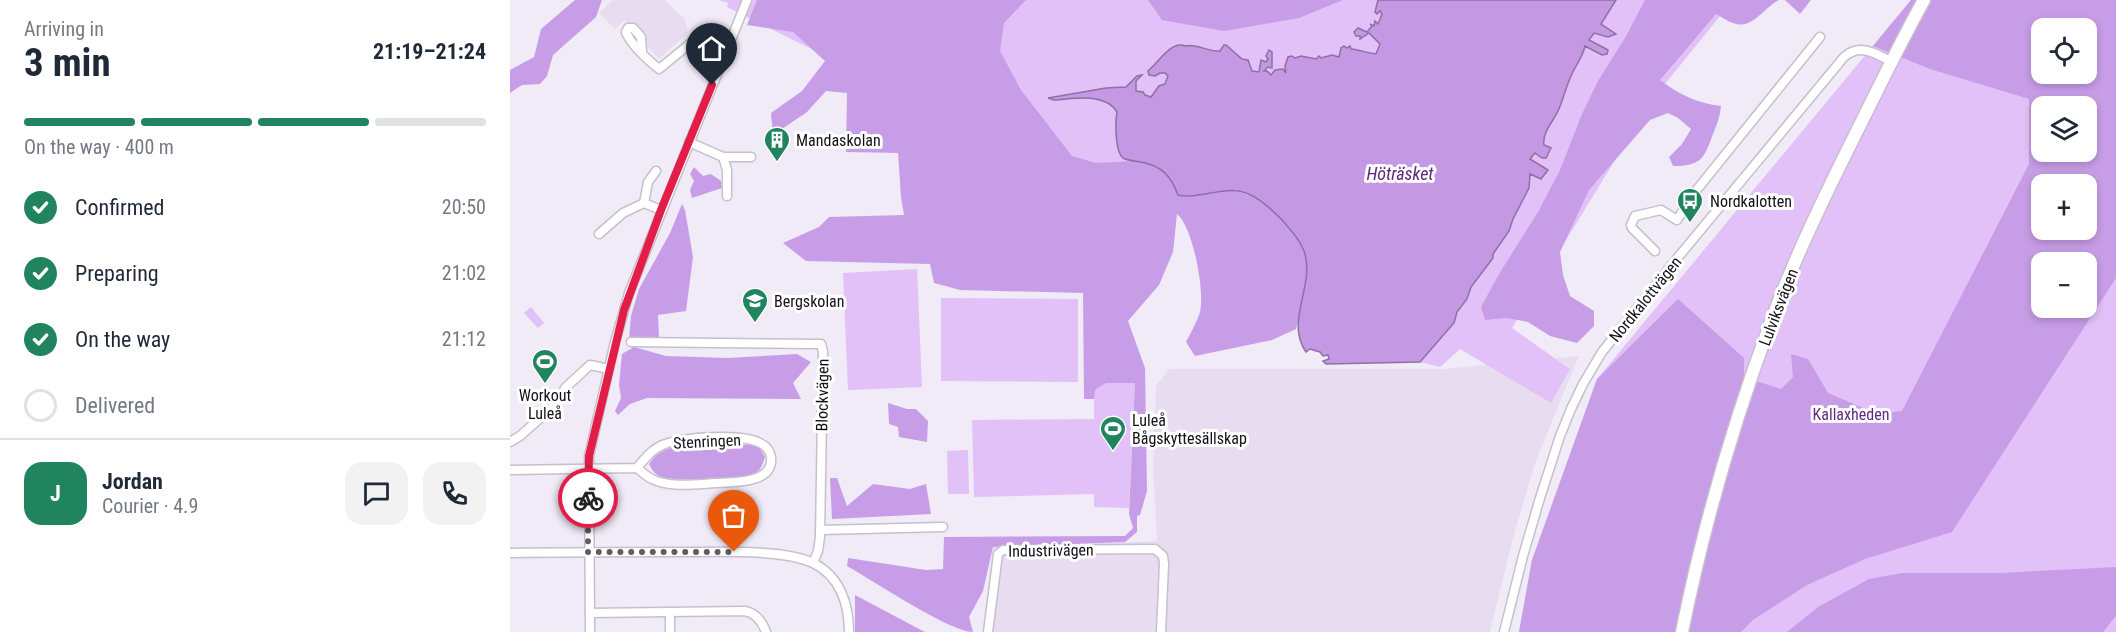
<!DOCTYPE html>
<html lang="en">
<head>
<meta charset="utf-8">
<style>
	:root { --surface:#fff; --page:#f2f2f3; --text:#1f2937; --muted:#747a83; --line:#e0e1e3; --accent:#20855f }
	body { margin:0; font-family:"Roboto Condensed",sans-serif; background:var(--page); color:var(--text); height:100vh; display:flex; flex-direction:column; font-size:22px; white-space:nowrap }
	* { box-sizing:border-box; margin:0 }
	p { font-size:20px; color:var(--muted) }
	.icon { flex:none; width:33px; height:33px; fill:none; stroke:currentColor; stroke-width:2; stroke-linecap:round; stroke-linejoin:round }
	.map { position:relative; flex:1; overflow:hidden }
	.details { display:flex; flex-direction:column; background:var(--surface); width:510px }
	.details>* { flex:none }
	.fabs { position:absolute; left:1521px; top:18px; display:grid; gap:12px }
	.fabs a { display:grid; place-items:center; width:66px; height:66px; border-radius:12px; background:var(--surface); box-shadow:0 3px 9px #0003; font-size:30px }
	.pin { position:absolute; display:grid; place-items:center; width:51px; height:51px; color:#fff; margin:-62px -26px; border-radius:50% 50% 50% 0; rotate:-45deg; box-shadow:0 0 6px #0007 }
	.pin .icon { rotate:45deg }
	.courier { position:absolute; display:grid; place-items:center; width:60px; height:60px; margin:-30px; border:4px solid #e11d48; border-radius:50%; background:#fff; color:#222; box-shadow:0 2px 8px #0007 }
	.summary em { font-style:normal; font-weight:700 }
	.summary div { display:flex; flex-direction:column-reverse }
	.summary { display:flex; align-items:center; justify-content:space-between; height:102px; padding:0 24px }
	h1 { font-size:39px; font-weight:700; line-height:45px }
	.bar { display:grid; grid-template-columns:repeat(4,1fr); gap:9px 6px; align-content:center; height:72px; padding:0 24px }
	.bar i { height:8px; border-radius:4px; background:var(--line) }
	.bar .active { background:var(--accent) }
	.bar p { grid-column:span 4 }
	.line { display:flex; align-items:center; gap:15px; padding:0 24px; border-top:2px solid var(--line) }
	.line div { flex:1 }
	.round { display:grid; place-items:center; flex:none; width:63px; height:63px; border-radius:18px; background:var(--page) }
	ol { padding:0 24px; list-style:none }
	li { display:flex; align-items:center; gap:18px; height:66px }
	li p { margin-inline-start:auto }
	li .icon { padding:6px; border-radius:50%; background:var(--accent); color:#fff; stroke-width:4 }
	li:last-child { color:var(--muted) }
	li i { width:33px; height:33px; border:3px solid var(--line); border-radius:50% }
	main { display:flex; flex:1; min-height:0 }
	.map>svg:first-child { display:block }
</style>
</head>
<body>
<main>
<section class="details">
<div class="summary"><div><h1>3 min</h1><p>Arriving in</p></div><em>21:19–21:24</em></div>
<div class="bar"><i class="active"></i><i class="active"></i><i class="active"></i><i></i><p>On the way · 400 m</p></div>
<ol>
<li><svg class="icon" aria-label="check" viewBox="0 0 24 24"><path d="M5 12l5 5 9-10"/></svg>Confirmed<p>20:50</p></li>
<li><svg class="icon" aria-label="check" viewBox="0 0 24 24"><path d="M5 12l5 5 9-10"/></svg>Preparing<p>21:02</p></li>
<li><svg class="icon" aria-label="check" viewBox="0 0 24 24"><path d="M5 12l5 5 9-10"/></svg>On the way<p>21:12</p></li>
<li><i></i>Delivered</li>
</ol>
<div class="line" style="height:108px"><b class="round" style="background:var(--accent);color:#fff">J</b><div><b>Jordan</b><p>Courier · 4.9</p></div><a class="round"><svg class="icon" aria-label="chat" viewBox="0 0 24 24"><path d="M4 5h16v11H9l-5 4z"/></svg></a><a class="round"><svg class="icon" aria-label="phone" viewBox="0 0 24 24"><path d="M5 4h4l2 5-3 2q2 4 5 5l2-3 5 2v4C11 20 4 13 5 4z"/></svg></a></div>
</section>
<div class="map">
<svg width="1606" height="632" viewBox="0 0 1606 632">
	<rect width="100%" height="100%" fill="#f1eaf7"/>
	<g fill="#e8ddf0">
		<path d="M 103,0 L 155,0 L 175,20 L 178,33 L 149,59 L 115,20 L 105,29 L 89,13 Z"/>
		<path d="M 1069,356 L 1025,463 L 1003,538 L 980,632 L 474,632 L 483,547 L 647,541 L 643,466 L 646,386 L 659,369 L 934,369 Z"/>
	</g>
	<g fill="#e1c1f7" fill-rule="evenodd">
		<path d="M 208,0 L 1223,0 L 1142,100 L 1002,328 L 1060,369 L 1041,403 L 950,349 L 930,367 L 910,362 L 930,338 L 714,154 L 579,273 L 362,79 L 217,7 L 218,3 Z"/>
		<path d="M 1401,0 L 1606,0 L 1606,632 L 1009,632 L 1022,560 L 1087,379 ZM 1532,28 L 1576,28 L 1576,74 L 1532,74 ZM 1532,106 L 1576,106 L 1576,152 L 1532,152 ZM 1532,184 L 1576,184 L 1576,230 L 1532,230 ZM 1532,262 L 1576,262 L 1576,308 L 1532,308 Z"/>
		<path d="M 407,269 L 412,387 L 338,390 L 333,273 Z"/>
		<path d="M 431,298 L 568,299 L 568,382 L 431,381 Z"/>
		<path d="M 21,307 L 34,323 L 28,328 L 14,313 Z"/>
		<path d="M 596,383 L 625,383 L 619,508 L 584,507 L 584,494 L 464,497 L 462,420 L 584,419 L 584,390 Z"/>
		<path d="M 458,450 L 459,494 L 438,494 L 437,451 Z"/>
	</g>
	<g fill="#c89de7" fill-rule="evenodd">
		<path d="M 65,0 L 92,0 L 86,17 L 43,55 L 37,76 L 30,84 L 12,85 L 0,93 L 0,70 L 24,57 L 31,29 Z"/>
		<path d="M 247,0 L 516,0 L 494,23 L 490,51 L 511,90 L 562,156 L 586,163 L 624,161 L 634,162 L 655,172 L 662,179 L 668,195 C 686,199 704,188 723,191 C 754,194 794,232 797,265 C 798,285 791,308 786,329 L 762,340 L 685,356 L 676,342 C 681,332 687,322 690,312 C 695,291 683,227 667,214 L 663,252 L 649,285 L 618,321 L 635,368 L 637,491 L 630,515 L 627,516 L 627,532 L 615,542 L 483,547 L 473,591 L 459,617 L 463,632 C 440,632 362,580 337,566 L 338,558 L 416,570 L 433,569 L 434,537 L 615,536 L 623,528 L 619,514 L 625,383 L 596,383 L 585,390 L 584,399 L 574,399 L 573,293 L 450,290 L 424,283 L 420,264 L 296,261 L 273,243 L 309,227 L 319,217 L 394,215 L 391,197 L 388,153 L 336,152 L 337,93 L 316,91 L 297,112 L 263,135 L 261,113 L 292,91 L 315,61 L 283,32 L 237,25 Z"/>
		<path d="M 638,0 L 833,0 L 789,18 L 714,31 L 652,20 Z"/>
		<path d="M 1135,0 L 1269,0 C 1254,7 1242,31 1223,23 C 1217,21 1212,17 1206,14 L 1150,80 C 1170,95 1187,103 1211,106 C 1210,117 1207,124 1203,134 C 1194,159 1191,166 1163,166 L 1159,157 L 1172,144 L 1181,129 L 1168,118 L 1158,113 L 1140,120 L 1079,190 L 1050,252 L 1053,275 L 1060,296 L 1084,311 L 1084,326 L 1067,343 L 1040,336 L 1018,322 L 997,318 L 975,320 L 971,307 L 989,274 L 1028,212 L 1050,170 L 1072,114 L 1088,81 L 1115,38 Z"/>
		<path d="M 1275,0 L 1301,0 L 1290,14 Z"/>
		<path d="M 1401,0 L 1606,0 L 1606,278 L 1442,532 L 1355,559 L 1297,585 L 1243,620 L 1231,632 L 1009,632 L 1022,560 L 1087,379 L 1168,299 L 1234,358 L 1234,377 L 1271,389 L 1283,377 L 1281,354 L 1298,359 L 1318,393 L 1367,414 L 1392,411 L 1519,164 L 1519,99 L 1420,69 L 1363,46 ZM 1532,28 L 1576,28 L 1576,74 L 1532,74 ZM 1532,106 L 1576,106 L 1576,152 L 1532,152 ZM 1532,184 L 1576,184 L 1576,230 L 1532,230 ZM 1532,262 L 1576,262 L 1576,308 L 1532,308 Z"/>
		<path d="M 184,167 L 193,176 L 201,174 L 211,181 L 212,188 L 182,198 L 180,190 L 184,181 L 180,174 Z"/>
		<path d="M 172,204 L 175,210 L 183,257 L 176,311 L 148,315 L 149,337 L 119,339 L 121,316 L 129,289 L 160,233 Z"/>
		<path d="M 124,347 L 156,356 L 217,358 L 287,354 L 301,362 L 283,383 L 291,399 L 137,398 L 120,404 L 108,415 L 105,411 L 111,398 L 109,385 L 112,354 Z"/>
		<path d="M 378,403 L 397,409 L 406,409 L 418,421 L 417,442 L 389,437 L 388,427 L 379,424 Z"/>
		<path d="M 208,443 L 242,445 L 249,447 L 255,457 C 253,463 251,470 245,473 C 230,480 168,482 152,477 C 145,475 142,470 139,464 C 152,442 185,445 208,443 Z"/>
		<path d="M 320,478 L 327,478 L 337,506 L 363,484 L 400,489 L 416,484 L 421,514 L 322,519 Z"/>
		<path d="M 1606,567 L 1606,616 L 1593,632 L 1277,632 L 1308,607 L 1359,579 L 1392,573 L 1490,573 Z"/>
		<path d="M 345,595 L 411,630 L 415,632 L 345,632 Z"/>
	</g>
	<path fill="#c498e2" stroke="#8f6fa4" stroke-width="1.5" d="M 868,0 L 1106,0 L 1091,24 L 1106,34 L 1098,37 L 1084,33 L 1079,40 L 1098,50 L 1097,54 L 1092,55 L 1075,46 C 1073,57 1065,66 1061,76 C 1056,87 1053,100 1048,111 C 1043,122 1032,132 1034,145 L 1041,148 L 1036,158 L 1032,158 L 1025,153 L 1020,159 L 1038,170 L 1031,179 L 1020,174 L 1019,188 L 1003,219 L 999,231 L 983,254 L 983,258 L 961,287 L 957,299 L 947,312 L 944,323 L 910,362 L 816,364 L 813,361 L 819,359 L 818,355 L 813,356 L 810,352 L 800,349 L 796,352 C 775,322 804,287 795,254 C 791,241 781,230 772,220 C 761,209 751,199 736,193 C 713,185 690,200 668,195 C 661,176 652,166 631,162 C 626,161 618,161 613,158 C 605,152 605,122 607,112 C 595,92 564,99 544,100 L 538,98 L 596,88 L 616,87 L 627,76 L 632,75 L 626,81 L 626,91 L 633,92 L 635,95 L 641,97 L 649,86 L 655,84 L 658,76 L 655,73 L 650,73 L 645,76 L 639,75 L 638,71 C 648,63 661,40 675,46 C 687,43 697,52 710,51 L 714,45 L 716,45 L 732,59 L 738,60 L 742,71 L 749,72 L 751,60 L 756,62 L 758,59 L 756,56 L 759,50 L 762,52 L 762,68 L 758,67 L 754,71 L 757,71 L 761,75 L 765,70 L 773,69 L 776,73 L 775,66 L 778,57 L 782,56 L 785,58 L 791,56 L 806,59 L 809,56 L 811,58 L 822,55 L 829,57 L 831,48 L 834,46 L 837,48 L 840,46 L 841,49 C 851,50 857,53 866,54 L 870,44 L 859,33 L 850,39 L 850,36 L 846,36 L 844,32 L 848,28 L 857,32 L 862,26 L 860,24 L 864,26 L 865,21 L 868,24 L 872,14 L 870,11 L 867,14 L 865,12 Z"/>
	<g fill="none" stroke-linecap="round" stroke-linejoin="round">
		<defs>
			<g id="street">
				<path d="M 132,52 L 131,37 L 123,28 L 118,28 L 116,32 C 121,45 138,60 149,69 L 187,38 L 198,39 L 218,47"/>
				<path d="M 179,142 L 213,157 L 241,157"/>
				<path d="M 213,157 L 217,170 L 217,196"/>
				<path d="M 134,203 L 138,182 L 146,171"/>
				<path d="M 89,234 L 113,213 L 134,203 L 151,210"/>
				<path d="M 1145,251 L 1122,228 L 1121,225 L 1125,216 L 1151,210 L 1167,220 L 1185,192 L 1310,37"/>
				<path d="M 121,342 L 311,344 L 313,352 L 310,537 L 308,551 L 303,563"/>
				<path d="M 0,442 L 10,436 L 36,413 L 51,398 L 55,388 L 80,365 L 99,369"/>
				<path d="M 0,470 L 127,468 C 135,458 143,448 155,444 C 175,437 231,433 250,443 C 256,446 260,450 261,457 C 264,484 223,482 206,483 C 187,484 160,488 142,479 C 137,477 132,472 127,468"/>
				<path d="M 310,530 L 433,527"/>
				<path d="M 0,553 C 58,552 117,552 175,552 C 208,552 274,549 303,563 C 330,576 339,604 339,632"/>
				<path d="M 80,613 L 235,611 C 246,613 252,621 256,632"/>
				<path d="M 80,632 L 79,456 L 105,342 L 119,293 L 237,0"/>
				<path d="M 160,632 L 160,612"/>
				<path d="M 478,632 L 488,554 L 493,550 L 645,549 L 653,556 L 654,564 L 651,632"/>
				<path d="M 994,632 L 1013,556 L 1030,498 L 1050,436 L 1061,409 L 1073,384 L 1092,352 L 1160,267 L 1334,57 C 1350,43 1365,53 1382,62"/>
			</g>
			<path id="secondary" d="M 1172,632 C 1193,528 1222,427 1259,327 C 1284,258 1317,191 1350,125 C 1371,83 1391,41 1414,0"/>
		</defs>
		<use href="#street" stroke="#c6bfcc" stroke-width="11"/>
		<use href="#secondary" stroke="#c6bfcc" stroke-width="15"/>
		<use href="#street" stroke="#fff" stroke-width="8"/>
		<use href="#secondary" stroke="#fff" stroke-width="12"/>
	</g>
	<g fill="none" stroke-linecap="round" stroke-linejoin="round">
		<path stroke="#605c63" stroke-width="6" stroke-dasharray="0 10.8" d="M 78,498 L 78,552 L 224,552"/>
		<path stroke="#e11d48" stroke-width="8" d="M 78,498 L 79,456 L 114,310 L 151,210 L 202,85"/>
	</g>
	<defs>
		<symbol id="building-pin" viewBox="-11 -11 22 30"><path d="M0 17L-7.5 6A9.5 9.5 0 1 1 7.5 6Z" fill="#20855f" stroke="#fff"/><path d="M-4-6H4V6H1V3H-1V6H-4ZM-2.5-4.3h1.7v1.8h-1.7ZM.8-4.3h1.7v1.8H.8ZM-2.5-1h1.7V.8h-1.7ZM.8-1h1.7V.8H.8Z" fill="#fff"/></symbol>
		<symbol id="bus-pin" viewBox="-11 -11 22 30"><path d="M0 17L-7.5 6A9.5 9.5 0 1 1 7.5 6Z" fill="#20855f" stroke="#fff"/><path d="M-5-6H5V4H4V6H2V4H-2V6H-4V4H-5ZM-3.5-4V0h7V-4ZM-3.5 1.2v1.5H-2V1.2ZM2 1.2v1.5H3.5V1.2Z" fill="#fff"/></symbol>
		<symbol id="school-pin" viewBox="-11 -11 22 30"><path d="M0 17L-7.5 6A9.5 9.5 0 1 1 7.5 6Z" fill="#20855f" stroke="#fff"/><path d="M0-5L7-2L0 1L-7-2ZM-4 1L0 2.5L4 1V4Q0 6-4 4Z" fill="#fff"/></symbol>
		<symbol id="stadium-pin" viewBox="-11 -11 22 30"><path d="M0 17L-7.5 6A9.5 9.5 0 1 1 7.5 6Z" fill="#20855f" stroke="#fff"/><path d="M0-5a6.5 5 0 1 0 0 10a6.5 5 0 1 0 0-10ZM-3.5-1.8h7v3.6h-7Z" fill="#fff"/></symbol>
	</defs>
	<g fill-rule="evenodd">
		<use href="#building-pin" x="252" y="125" width="30" height="40"/>
		<use href="#bus-pin" x="1165" y="186" width="30" height="40"/>
		<use href="#school-pin" x="230" y="286" width="30" height="40"/>
		<use href="#stadium-pin" x="20" y="347" width="30" height="40"/>
		<use href="#stadium-pin" x="588" y="414" width="30" height="40"/>
	</g>
	<g text-anchor="middle" stroke-width="6" stroke-linejoin="round" paint-order="stroke">
		<g font-size="16" fill="#121014" stroke="#fff" text-anchor="start">
			<text x="286" y="146">Mandaskolan</text>
			<text x="1200" y="207">Nordkalotten</text>
			<text x="264" y="307">Bergskolan</text>
			<text x="35" y="401" text-anchor="middle">Workout<tspan x="35" dy="18">Luleå</tspan></text>
			<text x="622" y="426">Luleå<tspan x="622" dy="18">Bågskyttesällskap</tspan></text>
		</g>
		<g font-size="16" fill="#121014" stroke="#fff">
			<text transform="translate(1135 299) rotate(-51)" y="6">Nordkalottvägen</text>
			<text transform="translate(1268 307) rotate(-69)" y="6">Lulviksvägen</text>
			<text transform="translate(312 395) rotate(-89)" y="6">Blockvägen</text>
			<text transform="translate(197 441) rotate(-3)" y="6">Stenringen</text>
			<text transform="translate(541 550) rotate(-1)" y="6">Industrivägen</text>
		</g>
		<g font-size="16" fill="#612a80" stroke="#fff">
			<text x="1341" y="420">Kallaxheden</text>
		</g>
		<g font-size="18" font-style="italic" fill="#5e277d" stroke="#fff">
			<text x="890" y="180">Höträsket</text>
		</g>
	</g>
</svg>
<div class="fabs">
<a><svg class="icon" aria-label="locate" viewBox="0 0 24 24"><circle cx="12" cy="12" r="6"/><path d="M12 2v4M12 18v4M2 12h4M18 12h4"/></svg></a>
<a><svg class="icon" aria-label="layers" viewBox="0 0 24 24"><path d="M12 4l9 5-9 5-9-5zM3 14l9 5 9-5"/></svg></a>
<a>+</a>
<a>−</a>
</div>
<div class="pin" style="left:224px;top:552px;background:#ea580c"><svg class="icon" aria-label="bag" viewBox="0 0 24 24"><path d="M5 8h14l-1 12H6zM9 8a3 3 0 0 1 6 0"/></svg></div>
<div class="pin" style="left:202px;top:85px;background:#1f2937"><svg class="icon" aria-label="home" viewBox="0 0 24 24"><path d="M3 11l9-7 9 7M6 9v11h12V9"/></svg></div>
<div class="courier" style="left:78px;top:498px"><svg class="icon" aria-label="bike" viewBox="0 0 24 24"><circle cx="6" cy="16" r="4"/><circle cx="18" cy="16" r="4"/><path d="M6 16l4-8h5l3 8M10 8l3 8H6M13 5h3"/></svg></div>
</div>
</main>
</body>
</html>
